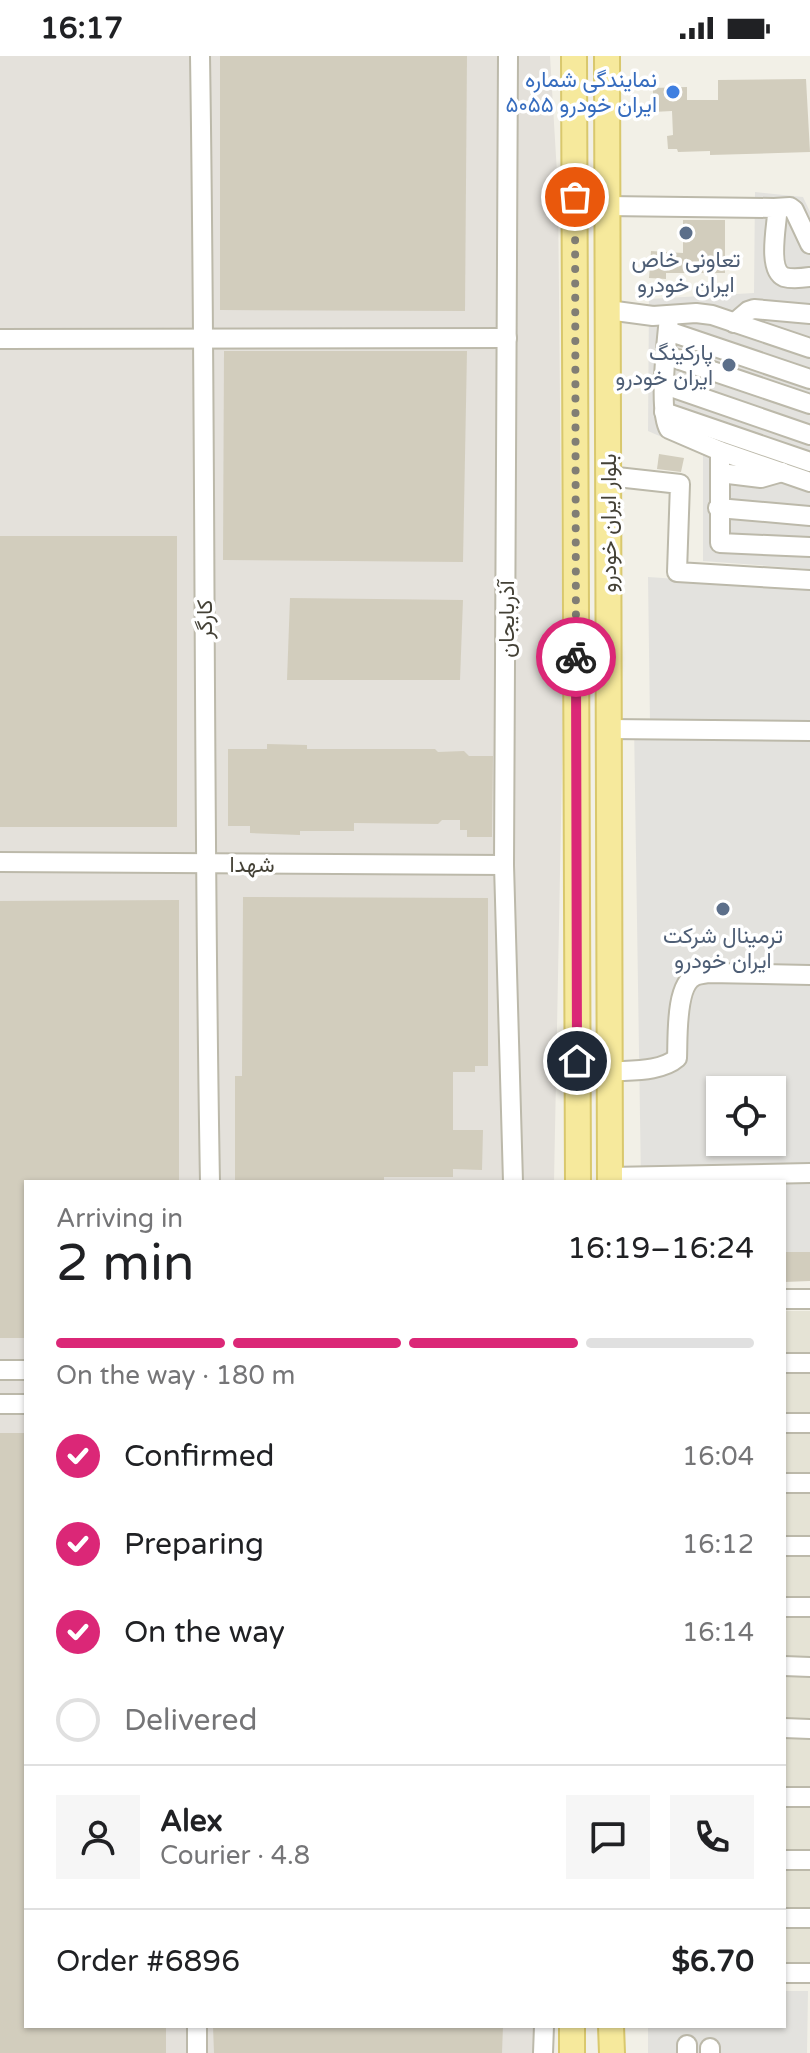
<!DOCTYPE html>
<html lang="en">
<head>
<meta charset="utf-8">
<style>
	:root { --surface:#fff; --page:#f6f6f6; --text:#202124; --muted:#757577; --line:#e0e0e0; --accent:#db2777 }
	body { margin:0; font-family:"Varela Round",Vazirmatn,sans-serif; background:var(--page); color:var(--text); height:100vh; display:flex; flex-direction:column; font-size:30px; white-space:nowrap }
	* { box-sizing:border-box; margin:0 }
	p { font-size:26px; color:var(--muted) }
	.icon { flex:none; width:44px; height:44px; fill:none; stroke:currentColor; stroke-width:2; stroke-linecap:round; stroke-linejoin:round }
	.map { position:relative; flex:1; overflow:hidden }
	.sheet { position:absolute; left:24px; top:1124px; width:762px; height:848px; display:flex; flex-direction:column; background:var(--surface); border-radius:0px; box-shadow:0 2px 6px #0004 }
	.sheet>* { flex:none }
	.controls { position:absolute; left:706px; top:1020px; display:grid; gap:16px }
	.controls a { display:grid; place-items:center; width:80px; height:80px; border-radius:0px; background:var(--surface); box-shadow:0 2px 6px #0004; font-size:40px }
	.pin { position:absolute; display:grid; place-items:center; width:68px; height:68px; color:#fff; margin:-34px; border:4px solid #fff; border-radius:50%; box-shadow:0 2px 8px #0007 }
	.courier { position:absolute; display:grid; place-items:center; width:80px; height:80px; margin:-40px; border:6px solid #db2777; border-radius:50%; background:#fff; color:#222; box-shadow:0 2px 10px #0007 }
	.summary em { font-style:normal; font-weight:600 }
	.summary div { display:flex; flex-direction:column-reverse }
	.summary { display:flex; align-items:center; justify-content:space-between; height:136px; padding:0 32px }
	h1 { font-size:52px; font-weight:600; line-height:60px }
	.bar { display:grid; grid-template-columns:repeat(4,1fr); gap:12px 8px; align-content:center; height:96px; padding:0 32px }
	.bar i { height:10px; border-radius:6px; background:var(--line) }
	.bar .on { background:var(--accent) }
	.bar p { grid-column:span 4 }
	.line { display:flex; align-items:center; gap:20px; padding:0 32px; border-top:2px solid var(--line) }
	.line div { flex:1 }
	.round { display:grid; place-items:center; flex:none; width:84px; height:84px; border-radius:0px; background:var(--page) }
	ol { padding:0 32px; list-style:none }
	li { display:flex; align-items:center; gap:24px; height:88px }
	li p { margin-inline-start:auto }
	li .icon { padding:8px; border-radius:50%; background:var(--accent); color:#fff; stroke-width:4 }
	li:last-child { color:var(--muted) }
	li i { width:44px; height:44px; border:4px solid var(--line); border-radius:50% }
	.status { display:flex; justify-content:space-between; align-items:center; height:56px; padding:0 40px; background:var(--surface); direction:ltr }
	.status svg { height:22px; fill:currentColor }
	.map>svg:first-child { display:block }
</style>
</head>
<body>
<div class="status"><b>16:17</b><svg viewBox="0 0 49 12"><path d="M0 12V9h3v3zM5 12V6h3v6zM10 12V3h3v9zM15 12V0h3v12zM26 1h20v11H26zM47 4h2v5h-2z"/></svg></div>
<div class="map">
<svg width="810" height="1997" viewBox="0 0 810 1997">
	<rect width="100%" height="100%" fill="#f2f0e7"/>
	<rect fill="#e5e3d5" x="784" y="1255" width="26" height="656"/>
	<path fill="#e4e1db" d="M 0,0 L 550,0 L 558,134 L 563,663 L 554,1126 L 26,1126 L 26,1970 L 548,1970 L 549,1997 L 0,1997 Z"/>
	<g fill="#e3e2de" fill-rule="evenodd">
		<path d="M 755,136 L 803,141 L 810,156 L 810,513 L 703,505 L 703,399 L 648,375 L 649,243 L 754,237 Z"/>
		<path d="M 648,521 L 810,532 L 810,1220 L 784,1220 L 784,1126 L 641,1126 L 634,668 L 650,668 ZM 720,1034 L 772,1034 L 772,1086 L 720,1086 Z"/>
		<path d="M 784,1935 L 808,1935 L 807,1997 L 648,1997 L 648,1970 L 784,1970 Z"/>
	</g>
	<g fill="#d2cdbd">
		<path d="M 220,0 L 467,0 L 465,255 L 220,254 Z"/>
		<path d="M 806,23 L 810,96 L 710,99 L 710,95 L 678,96 L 677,93 L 668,93 L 667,80 L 673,79 L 672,55 L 653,56 L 653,32 L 687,31 L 687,44 L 718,44 L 718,24 Z"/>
		<path d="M 683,164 L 725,164 L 725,217 L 666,217 L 666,223 L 649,222 L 651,195 L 683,197 Z"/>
		<path d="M 224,295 L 467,295 L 463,506 L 223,504 Z"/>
		<path d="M 659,398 L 684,402 L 681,416 L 657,413 Z"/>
		<rect x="0" y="480" width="177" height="291"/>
		<path d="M 290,542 L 463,544 L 460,624 L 287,624 Z"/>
		<path d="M 267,688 L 307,689 L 307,693 L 435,693 L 438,696 L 464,695 L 469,700 L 493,700 L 492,781 L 467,781 L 467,774 L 460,774 L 460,764 L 442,764 L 438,768 L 354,767 L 354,775 L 300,775 L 300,779 L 250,777 L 250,770 L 228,770 L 228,693 L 267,693 Z"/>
		<path d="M 243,841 L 488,842 L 488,1010 L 475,1010 L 475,1016 L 453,1016 L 453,1074 L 483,1074 L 482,1114 L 453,1113 L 453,1121 L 384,1121 L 384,1126 L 235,1126 L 235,1020 L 242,1020 Z"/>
		<path d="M 179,844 L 179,1126 L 26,1126 L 26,1282 L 0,1282 L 0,845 Z"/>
		<path d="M 784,1196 L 810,1196 L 810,1225 L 784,1226 Z"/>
		<path d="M 0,1377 L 26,1377 L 26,1970 L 166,1970 L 166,1997 L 0,1997 Z"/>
		<path d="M 213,1970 L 503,1970 L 502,1997 L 214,1997 Z"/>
	</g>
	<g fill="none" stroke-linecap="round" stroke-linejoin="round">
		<defs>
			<g id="minor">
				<path d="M 200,0 C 206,375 203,751 210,1126"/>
				<path d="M 508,0 L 504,809 L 513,1126"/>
				<path d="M 607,150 L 774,152 L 777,159 C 776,173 768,214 784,221 C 791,223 803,222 810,221"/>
				<path d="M 774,152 L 790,151 L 794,154 L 810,188"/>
				<path d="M 608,254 L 653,260 L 696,257 L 712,259 L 810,292"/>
				<path d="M 669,261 C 667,284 658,355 669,373 L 720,395 L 810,426"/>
				<path d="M 734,267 L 748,255 L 754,253 L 810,258"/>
				<path d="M 668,275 L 810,323"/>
				<path d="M 0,283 L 507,282"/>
				<path d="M 665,299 L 810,348"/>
				<path d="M 665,329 L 810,379"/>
				<path d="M 664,356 L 810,406"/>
				<path d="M 720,395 L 720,487 L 810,491"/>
				<path d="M 720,417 L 761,422 L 782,416"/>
				<path d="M 608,420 L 680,428 L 677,516 L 810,524"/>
				<path d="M 718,452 L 810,460"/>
				<path d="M 609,673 L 810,675"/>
				<path d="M 0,806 L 504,809"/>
				<path d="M 609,1016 C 630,1014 661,1016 677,1002 C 678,982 675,929 695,920 C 699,918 704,918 708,917 L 810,919"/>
				<path d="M 610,1121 L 810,1117"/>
				<path d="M 784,1243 L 810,1243"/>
				<path d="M 784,1307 L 810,1307"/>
				<path d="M 0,1314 L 26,1314"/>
				<path d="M 0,1348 L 26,1348"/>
				<path d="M 784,1367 L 810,1367"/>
				<path d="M 784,1427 L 810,1427"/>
				<path d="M 784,1490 L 810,1490"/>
				<path d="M 784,1551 L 810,1551"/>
				<path d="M 784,1610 L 810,1611"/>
				<path d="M 784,1672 L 810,1673"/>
				<path d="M 784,1741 L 810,1741"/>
				<path d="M 784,1804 L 810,1804"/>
				<path d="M 784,1862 L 810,1862"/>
				<path d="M 784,1917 L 810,1917"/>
				<path d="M 710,1992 L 710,1997"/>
				<path d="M 197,1997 L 197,1970"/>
				<path d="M 543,1997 L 544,1970"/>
				<path d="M 687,1997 L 687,1989"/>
			</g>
			<g id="major">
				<path d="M 574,0 L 578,1126"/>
				<path d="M 607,0 L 610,1126"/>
				<path d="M 611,1970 L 612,1997"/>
				<path d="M 572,1997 L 572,1970"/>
			</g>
		</defs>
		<use href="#minor" stroke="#bcb9aa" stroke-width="22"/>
		<use href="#major" stroke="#d9c86d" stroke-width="28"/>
		<use href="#minor" stroke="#fff" stroke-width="18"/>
		<use href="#major" stroke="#f6e99c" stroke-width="24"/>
	</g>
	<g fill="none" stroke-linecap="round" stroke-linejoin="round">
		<path stroke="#817e74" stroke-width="8" stroke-dasharray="0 14.4" d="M 575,141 L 576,601"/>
		<path stroke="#db2777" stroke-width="10" d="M 576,601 L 577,1005"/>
	</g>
	<circle fill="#3f7fe0" stroke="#fff" stroke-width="3" cx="673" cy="36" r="8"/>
	<g fill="#5c6f8a" stroke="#fff" stroke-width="3">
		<circle cx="686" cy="177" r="8"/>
		<circle cx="729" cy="309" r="8"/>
		<circle cx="723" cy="853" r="8"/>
	</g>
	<g text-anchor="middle" stroke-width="7" stroke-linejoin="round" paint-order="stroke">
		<g font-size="22" fill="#366cbe" stroke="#fff" text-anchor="end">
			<text x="657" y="31">نمایندگی شماره<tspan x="657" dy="25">۵۰۵۵ ایران خودرو</tspan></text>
		</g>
		<g font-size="22" fill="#4e5e75" stroke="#fff">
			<text x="686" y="211">تعاونی خاص<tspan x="686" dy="25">ایران خودرو</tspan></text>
			<text x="713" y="304" text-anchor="end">پارکینگ<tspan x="713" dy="25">ایران خودرو</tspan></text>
			<text x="723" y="887">ترمینال شرکت<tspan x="723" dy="25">ایران خودرو</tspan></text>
		</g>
		<g font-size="22" fill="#444136" stroke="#fff">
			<text transform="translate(608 467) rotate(-90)" y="8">بلوار ایران خودرو</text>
			<text transform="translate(204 563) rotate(-90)" y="8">کارگر</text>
			<text transform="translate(506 563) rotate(-90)" y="8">آذربایجان</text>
			<text x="252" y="816">شهدا</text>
		</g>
	</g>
</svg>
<div class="controls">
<a><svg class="icon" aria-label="locate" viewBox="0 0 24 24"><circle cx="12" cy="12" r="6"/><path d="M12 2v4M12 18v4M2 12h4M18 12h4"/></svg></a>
</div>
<div class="pin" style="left:575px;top:141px;background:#ea580c"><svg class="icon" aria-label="bag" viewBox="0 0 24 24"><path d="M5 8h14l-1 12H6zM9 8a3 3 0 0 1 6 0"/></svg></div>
<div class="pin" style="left:577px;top:1005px;background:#1f2937"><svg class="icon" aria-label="home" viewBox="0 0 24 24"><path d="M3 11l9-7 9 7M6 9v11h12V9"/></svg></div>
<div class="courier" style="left:576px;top:601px"><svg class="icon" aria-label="bike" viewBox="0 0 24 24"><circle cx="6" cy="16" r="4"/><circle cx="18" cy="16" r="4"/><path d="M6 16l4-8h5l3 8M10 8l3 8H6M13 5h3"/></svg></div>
<section class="sheet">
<div class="summary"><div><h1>2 min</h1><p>Arriving in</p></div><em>16:19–16:24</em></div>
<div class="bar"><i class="on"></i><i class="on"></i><i class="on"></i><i></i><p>On the way · 180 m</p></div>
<ol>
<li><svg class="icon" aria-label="check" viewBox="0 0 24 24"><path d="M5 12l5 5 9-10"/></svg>Confirmed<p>16:04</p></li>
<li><svg class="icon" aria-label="check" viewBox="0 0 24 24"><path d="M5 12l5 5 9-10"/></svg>Preparing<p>16:12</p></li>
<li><svg class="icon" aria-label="check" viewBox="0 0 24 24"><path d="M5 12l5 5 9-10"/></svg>On the way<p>16:14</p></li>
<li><i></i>Delivered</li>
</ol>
<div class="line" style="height:144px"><a class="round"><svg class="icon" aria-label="person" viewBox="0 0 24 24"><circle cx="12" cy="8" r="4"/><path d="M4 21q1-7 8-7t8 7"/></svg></a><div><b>Alex</b><p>Courier · 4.8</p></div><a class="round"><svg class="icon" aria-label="chat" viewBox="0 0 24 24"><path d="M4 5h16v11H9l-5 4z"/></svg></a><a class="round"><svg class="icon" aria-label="phone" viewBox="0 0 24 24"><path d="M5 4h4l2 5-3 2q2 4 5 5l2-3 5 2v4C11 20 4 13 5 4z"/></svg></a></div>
<div class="line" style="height:104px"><div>Order #6896</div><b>$6.70</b></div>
</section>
</div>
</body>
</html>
